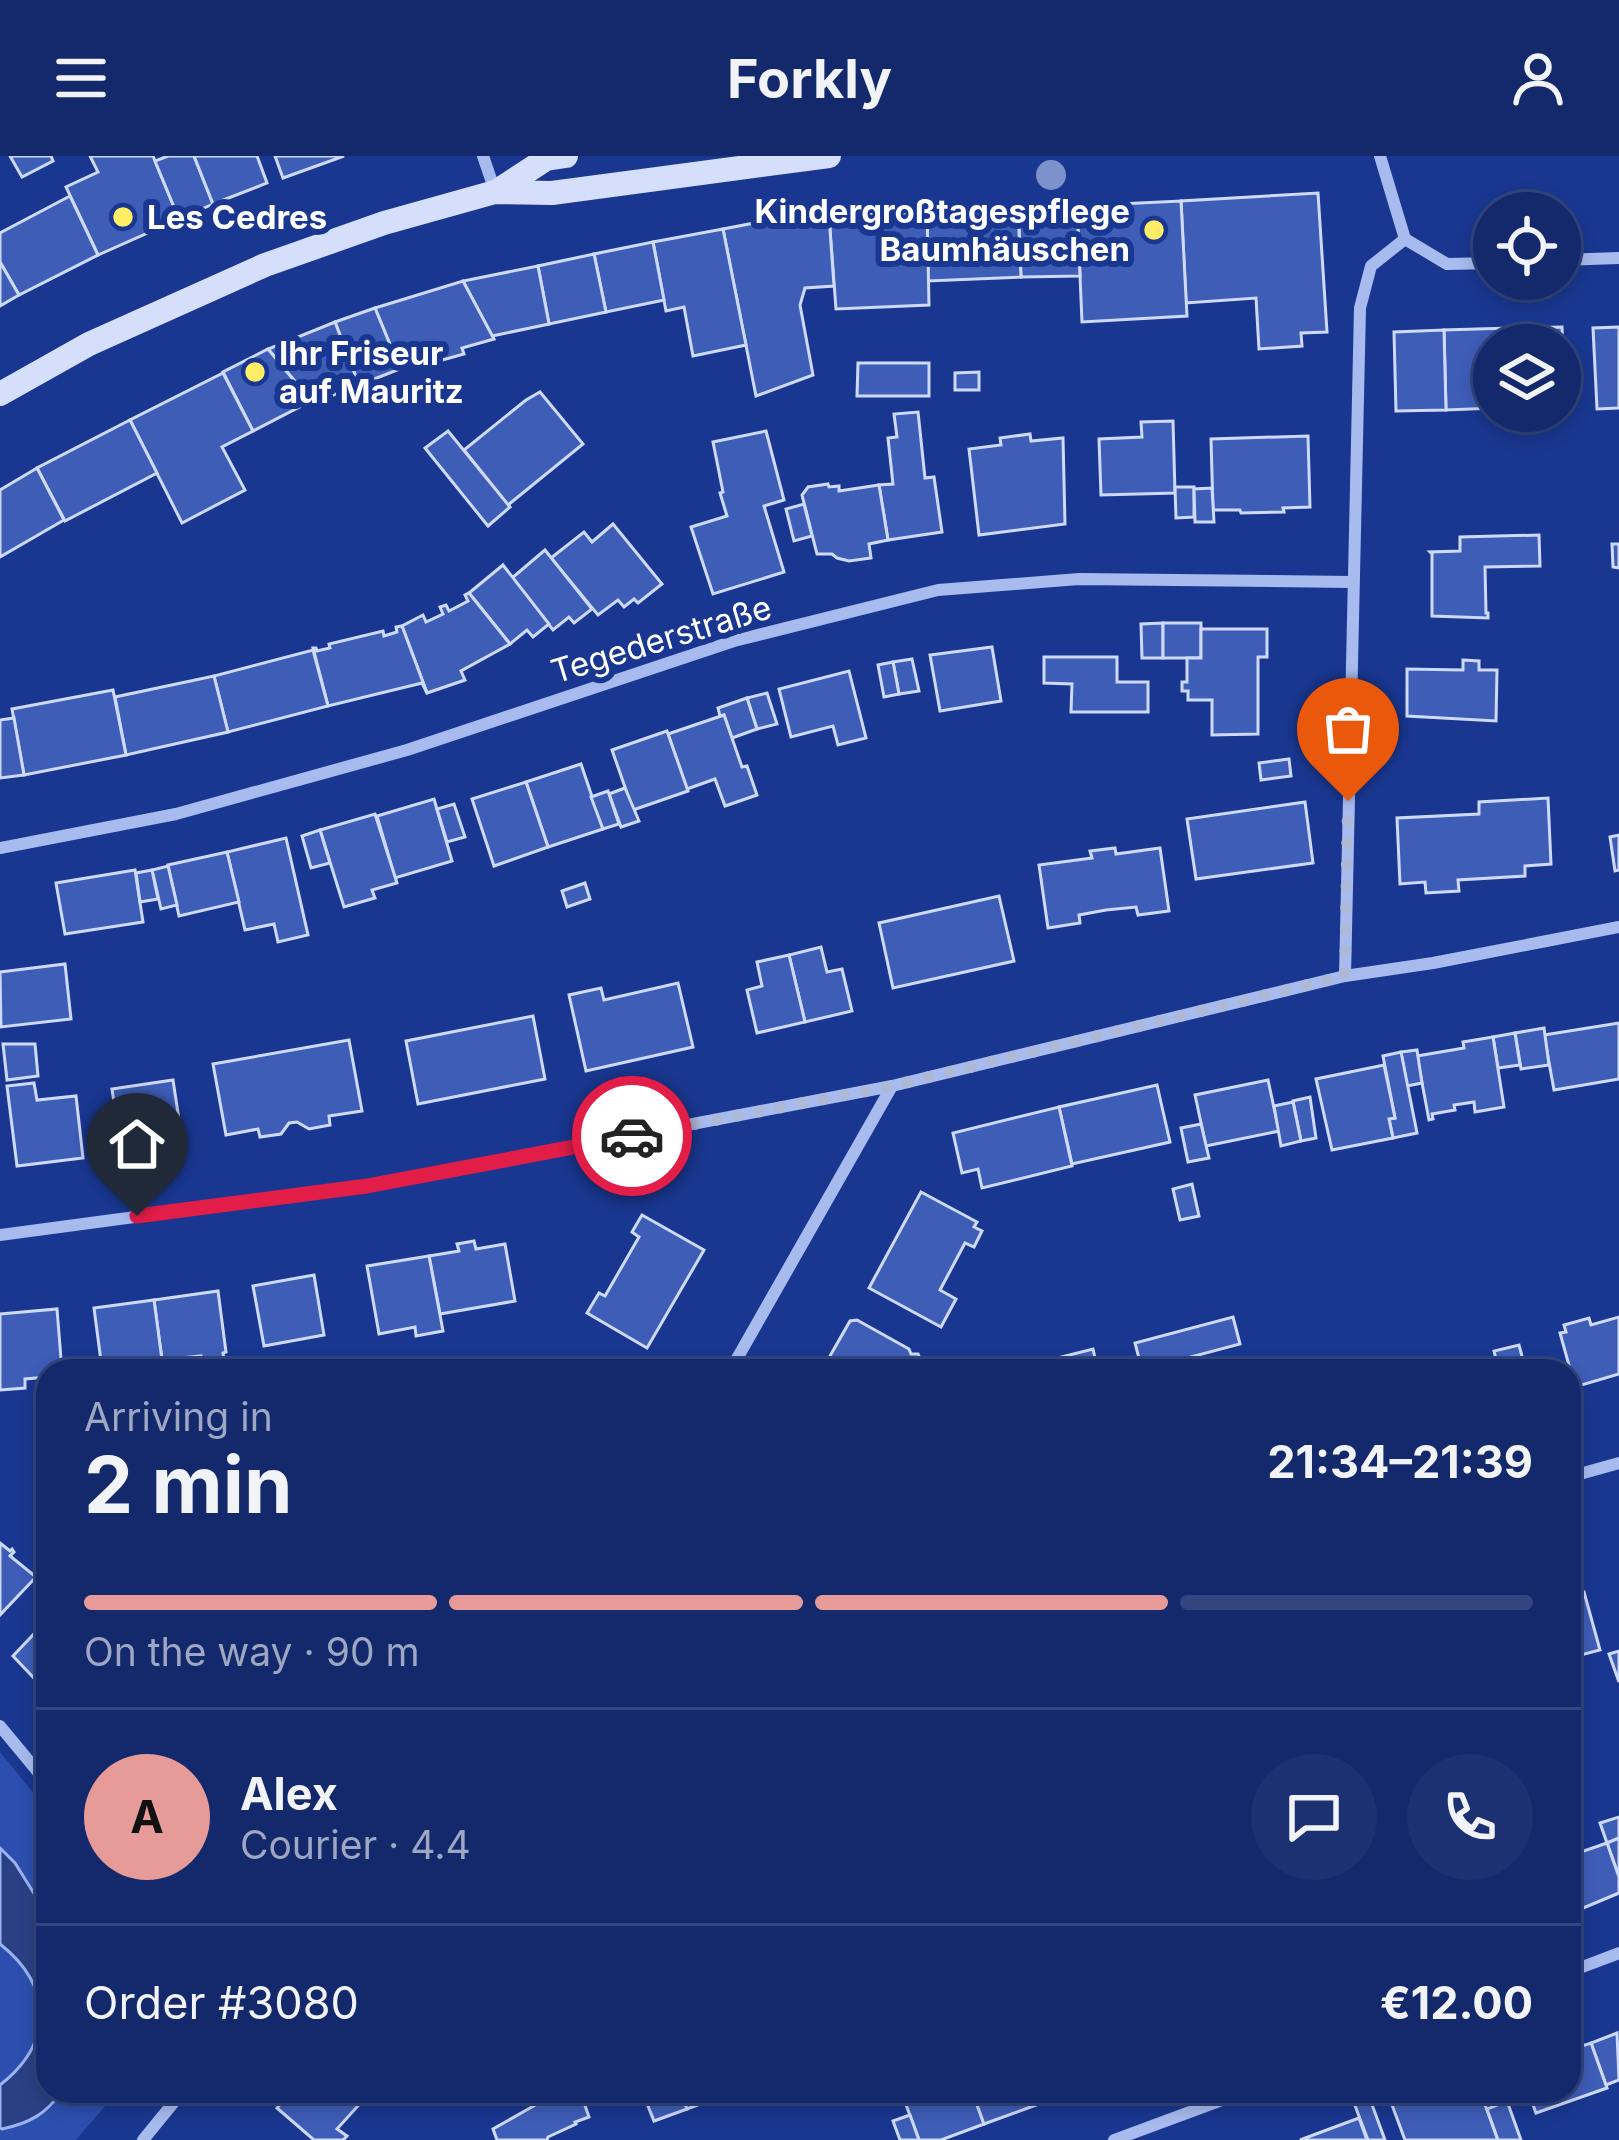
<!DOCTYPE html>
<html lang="en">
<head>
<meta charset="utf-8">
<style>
	:root { --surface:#13296c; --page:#1c3172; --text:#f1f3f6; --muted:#9da6c2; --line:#32457f; --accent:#e69b98 }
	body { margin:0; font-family:Inter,sans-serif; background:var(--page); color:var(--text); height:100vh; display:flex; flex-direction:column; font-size:45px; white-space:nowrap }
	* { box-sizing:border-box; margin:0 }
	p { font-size:39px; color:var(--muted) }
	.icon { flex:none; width:66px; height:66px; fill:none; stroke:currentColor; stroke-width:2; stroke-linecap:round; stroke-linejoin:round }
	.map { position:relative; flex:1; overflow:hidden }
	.sheet { position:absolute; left:36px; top:1203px; width:1545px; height:744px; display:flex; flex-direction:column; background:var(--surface); border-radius:36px; box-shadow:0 6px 18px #0003,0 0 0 3px var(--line) }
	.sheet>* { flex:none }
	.fabs { position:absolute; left:1473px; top:36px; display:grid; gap:24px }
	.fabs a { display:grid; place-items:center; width:108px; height:108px; border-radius:50%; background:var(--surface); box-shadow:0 6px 18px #0003,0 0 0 3px var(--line); font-size:60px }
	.pin { position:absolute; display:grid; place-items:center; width:102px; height:102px; color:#fff; margin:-123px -51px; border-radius:50% 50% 50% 0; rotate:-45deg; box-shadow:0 0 12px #0007 }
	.pin .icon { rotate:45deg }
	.courier { position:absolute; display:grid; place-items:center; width:120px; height:120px; margin:-60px; border:9px solid #e11d48; border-radius:50%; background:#fff; color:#222; box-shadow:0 3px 15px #0007 }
	.summary em { font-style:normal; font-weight:700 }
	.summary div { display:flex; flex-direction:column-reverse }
	.summary { display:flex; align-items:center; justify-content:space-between; height:204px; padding:0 48px }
	h1 { font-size:78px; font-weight:700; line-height:90px }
	.bar { display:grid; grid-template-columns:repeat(4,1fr); gap:18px 12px; align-content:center; height:144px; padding:0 48px }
	.bar i { height:15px; border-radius:9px; background:var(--line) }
	.bar .active { background:var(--accent) }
	.bar p { grid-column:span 4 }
	.line { display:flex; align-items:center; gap:30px; padding:0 48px; border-top:3px solid var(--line) }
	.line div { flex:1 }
	.round { display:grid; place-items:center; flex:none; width:126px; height:126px; border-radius:63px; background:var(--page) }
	header { display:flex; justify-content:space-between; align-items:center; height:156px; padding:0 48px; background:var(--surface); font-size:54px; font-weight:700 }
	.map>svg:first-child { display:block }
</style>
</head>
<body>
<header><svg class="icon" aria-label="menu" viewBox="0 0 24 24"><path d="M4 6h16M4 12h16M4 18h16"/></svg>Forkly<svg class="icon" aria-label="person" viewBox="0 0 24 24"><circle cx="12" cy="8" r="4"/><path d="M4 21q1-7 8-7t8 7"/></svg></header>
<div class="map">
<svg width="1619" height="1984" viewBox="0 0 1619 1984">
	<rect width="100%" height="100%" fill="#193790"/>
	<path fill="#2c4faf" d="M 0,1596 L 48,1655 L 48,1935 L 118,1935 L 76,1984 L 0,1984 Z"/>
	<path fill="#2a4084" stroke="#9ab3f1" stroke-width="3" d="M 0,1692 L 15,1707 L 48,1760 L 48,1935 L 62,1935 C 46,1958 30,1967 2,1973 L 0,1972 L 0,1929 C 54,1887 53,1830 0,1788 Z"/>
	<g fill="#3e5db7" stroke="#cedafb" stroke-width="3">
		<path d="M 10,0 L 51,0 L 53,5 L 22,21 Z"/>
		<path d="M 90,0 L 153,0 L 179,63 L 98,99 L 66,31 L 98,16 Z"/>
		<path d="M 168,0 L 194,0 L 213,48 L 179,63 L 155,5 Z"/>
		<path d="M 194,0 L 257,0 L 267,27 L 213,48 Z"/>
		<path d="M 275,0 L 344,0 L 283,22 Z"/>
		<path d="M 1318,37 L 1327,176 L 1301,177 L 1302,190 L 1259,193 L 1256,142 L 1186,147 L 1181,45 Z"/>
		<path d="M 70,40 L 98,99 L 19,139 L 0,106 L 0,77 Z"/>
		<path d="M 1181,45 L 1187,160 L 1082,166 L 1077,50 Z"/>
		<path d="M 1077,50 L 1080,120 L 1021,121 L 1018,52 Z"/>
		<path d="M 1018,52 L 1021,121 L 928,125 L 927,56 Z"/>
		<path d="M 927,56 L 929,149 L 836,153 L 829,60 Z"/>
		<path d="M 829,60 L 834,130 L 805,132 L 800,149 L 813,219 L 756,240 L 723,73 L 770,64 Z"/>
		<path d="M 723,73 L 746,189 L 693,200 L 684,151 L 666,155 L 653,86 Z"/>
		<path d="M 653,86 L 664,144 L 606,156 L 594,98 Z"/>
		<path d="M 594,98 L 606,156 L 549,168 L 538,110 Z"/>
		<path d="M 0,106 L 19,139 L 0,150 Z"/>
		<path d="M 538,110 L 549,168 L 492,180 L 463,125 Z"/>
		<path d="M 463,125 L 494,183 L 462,192 L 464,198 L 432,207 L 430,201 L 400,213 L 375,152 Z"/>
		<path d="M 375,152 L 400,213 L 359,229 L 335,166 Z"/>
		<path d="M 335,166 L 359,229 L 313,247 L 268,193 Z"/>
		<path d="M 1562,171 L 1565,250 L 1560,250 L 1560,189 L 1511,189 L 1510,172 Z"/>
		<path d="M 1619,171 L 1619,252 L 1597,253 L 1593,172 Z"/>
		<path d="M 1510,172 L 1511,189 L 1494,189 L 1494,252 L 1446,254 L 1444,174 Z"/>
		<path d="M 1444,174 L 1446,254 L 1396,255 L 1394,176 Z"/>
		<path d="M 268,193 L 311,245 L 253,275 L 223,216 Z"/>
		<path d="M 858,207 L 929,207 L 929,240 L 857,240 Z"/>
		<path d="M 979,216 L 979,234 L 955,234 L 955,217 Z"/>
		<path d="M 223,217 L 253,275 L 222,291 L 245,334 L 182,367 L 130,264 Z"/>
		<path d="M 540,236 L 583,288 L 508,349 L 464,294 L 526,244 Z"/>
		<path d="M 918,256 L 925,322 L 934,321 L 942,376 L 888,384 L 879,329 L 893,328 L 888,282 L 897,281 L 894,258 Z"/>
		<path d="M 130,264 L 157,317 L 65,365 L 37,312 Z"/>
		<path d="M 1173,265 L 1175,337 L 1101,339 L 1099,283 L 1142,281 L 1141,266 Z"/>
		<path d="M 448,275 L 510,351 L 488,370 L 425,292 Z"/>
		<path d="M 766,275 L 784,344 L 764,350 L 784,416 L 713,438 L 691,371 L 727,360 L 720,337 L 723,336 L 713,286 Z"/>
		<path d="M 1030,278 L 1031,285 L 1063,282 L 1065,368 L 979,379 L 969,293 L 1001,289 L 1000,282 Z"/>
		<path d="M 1308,280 L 1310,351 L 1283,352 L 1284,356 L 1241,357 L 1240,354 L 1213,354 L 1211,283 Z"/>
		<path d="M 37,312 L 64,364 L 0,401 L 0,334 Z"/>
		<path d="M 828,328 L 829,331 L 839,330 L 839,335 L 879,329 L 888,384 L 869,388 L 871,402 L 849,405 L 837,402 L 832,398 L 817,398 L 802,339 L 808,331 Z"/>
		<path d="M 1175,331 L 1194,331 L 1194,361 L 1176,362 Z"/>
		<path d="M 1212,332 L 1214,366 L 1195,366 L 1194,333 Z"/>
		<path d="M 804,348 L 812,380 L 794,385 L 786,353 Z"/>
		<path d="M 613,368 L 662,428 L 638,447 L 634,443 L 624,451 L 618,444 L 598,459 L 551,402 L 584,376 L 592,386 Z"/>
		<path d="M 1539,379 L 1540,410 L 1485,411 L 1486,457 L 1488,457 L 1488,462 L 1432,460 L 1432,398 L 1430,396 L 1460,395 L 1460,381 Z"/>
		<path d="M 1612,388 L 1619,388 L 1619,412 L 1613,411 Z"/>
		<path d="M 545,394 L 592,453 L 574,467 L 569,461 L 553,474 L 512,422 Z"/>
		<path d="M 503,409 L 549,468 L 533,481 L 527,474 L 510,488 L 469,437 Z"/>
		<path d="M 469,437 L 510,488 L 461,515 L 465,524 L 427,537 L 402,470 L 423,459 L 426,466 L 443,458 L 440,451 L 446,449 L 449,455 L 468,445 L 465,439 Z"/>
		<path d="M 1163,467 L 1163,502 L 1142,502 L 1141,468 Z"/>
		<rect x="1163" y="467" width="38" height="35"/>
		<path d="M 402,470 L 427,537 L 422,527 L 328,550 L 313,492 L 316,492 L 317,495 L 330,492 L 329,488 L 383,475 L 384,480 L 397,476 L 396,471 Z"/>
		<path d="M 1201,473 L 1267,473 L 1267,501 L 1258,501 L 1258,578 L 1212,579 L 1212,544 L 1188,544 L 1188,535 L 1182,535 L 1182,526 L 1187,526 L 1187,502 L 1201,502 Z"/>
		<path d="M 992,491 L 1001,545 L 940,555 L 930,499 Z"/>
		<path d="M 313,494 L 328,550 L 228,576 L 214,520 Z"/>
		<path d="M 1044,501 L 1117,501 L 1117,526 L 1148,526 L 1148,556 L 1071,556 L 1072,528 L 1044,527 Z"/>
		<path d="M 912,503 L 919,535 L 899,538 L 893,506 Z"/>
		<path d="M 1463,504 L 1479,505 L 1479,514 L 1497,514 L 1496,565 L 1407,560 L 1407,513 L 1463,514 Z"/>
		<path d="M 893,506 L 899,538 L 884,541 L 878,509 Z"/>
		<path d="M 849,515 L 866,582 L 838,589 L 833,570 L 791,581 L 779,533 Z"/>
		<path d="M 214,520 L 228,576 L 126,599 L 115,541 Z"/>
		<path d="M 113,534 L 126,599 L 24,619 L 12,553 Z"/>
		<path d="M 767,537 L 777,568 L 757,573 L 747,542 Z"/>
		<path d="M 747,542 L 757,573 L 732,582 L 724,559 L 720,560 L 718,552 Z"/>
		<path d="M 724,559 L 742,611 L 747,610 L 757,639 L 725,650 L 715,623 L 687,633 L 668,578 Z"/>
		<path d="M 14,562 L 24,619 L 0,622 L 0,564 Z"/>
		<path d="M 667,575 L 688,635 L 633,654 L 612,594 Z"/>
		<path d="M 1289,603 L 1291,620 L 1261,624 L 1259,607 Z"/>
		<path d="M 581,608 L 603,673 L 548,691 L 526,626 Z"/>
		<path d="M 526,626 L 548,691 L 494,710 L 472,643 Z"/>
		<path d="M 625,632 L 639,665 L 621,671 L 609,638 Z"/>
		<path d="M 608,635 L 619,668 L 603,673 L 591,641 Z"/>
		<path d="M 1548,642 L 1551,708 L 1525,710 L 1525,720 L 1458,724 L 1459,735 L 1426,737 L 1425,726 L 1400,728 L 1397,662 L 1479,658 L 1479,646 Z"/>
		<path d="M 434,643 L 452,705 L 395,722 L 377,660 Z"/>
		<path d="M 1305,646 L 1313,707 L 1196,723 L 1187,663 Z"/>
		<path d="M 454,648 L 465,681 L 447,686 L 437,653 Z"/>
		<path d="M 375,658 L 397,727 L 372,734 L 375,742 L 344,751 L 320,674 Z"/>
		<path d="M 320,674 L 330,707 L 311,712 L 302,680 Z"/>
		<path d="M 1619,679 L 1619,714 L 1615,715 L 1610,681 Z"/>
		<path d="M 286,682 L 308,779 L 278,786 L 274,768 L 245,774 L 227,696 Z"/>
		<path d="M 1115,692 L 1116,698 L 1160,692 L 1169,755 L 1138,759 L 1136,751 L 1106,754 L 1079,759 L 1080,767 L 1048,772 L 1039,709 L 1092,702 L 1090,695 Z"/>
		<path d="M 227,696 L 239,746 L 179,760 L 168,709 Z"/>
		<path d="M 168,710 L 177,749 L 161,753 L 152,714 Z"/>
		<path d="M 135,714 L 143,766 L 65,778 L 56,727 Z"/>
		<path d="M 152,714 L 158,743 L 140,746 L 136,717 Z"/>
		<path d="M 585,727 L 590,743 L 567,751 L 562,735 Z"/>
		<path d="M 999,740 L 1014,805 L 893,832 L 879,767 Z"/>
		<path d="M 821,791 L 827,816 L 842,813 L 852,855 L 805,866 L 789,799 Z"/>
		<path d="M 789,799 L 805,866 L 757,877 L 747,834 L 762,830 L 757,806 Z"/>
		<path d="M 65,808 L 71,863 L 1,871 L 0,816 Z"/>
		<path d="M 678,827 L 693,891 L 586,915 L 569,839 L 601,832 L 604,844 Z"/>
		<path d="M 533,860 L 545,923 L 418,948 L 406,885 Z"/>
		<path d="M 1619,867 L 1619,923 L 1554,934 L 1544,879 Z"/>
		<path d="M 1544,872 L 1549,909 L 1521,913 L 1515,877 Z"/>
		<path d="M 1515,877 L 1520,909 L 1498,912 L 1493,881 Z"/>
		<path d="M 1493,881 L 1504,951 L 1475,956 L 1474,946 L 1454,949 L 1455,954 L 1432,958 L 1433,963 L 1429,964 L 1417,900 L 1464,892 L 1463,886 Z"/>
		<path d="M 349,884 L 362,955 L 329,960 L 330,969 L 309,973 L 297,966 L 289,967 L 281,978 L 260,981 L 258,973 L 226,979 L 213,908 Z"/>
		<path d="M 3,888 L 35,888 L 38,920 L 7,924 Z"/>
		<path d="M 1417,894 L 1422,927 L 1407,930 L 1401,896 Z"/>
		<path d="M 1401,896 L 1417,977 L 1393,982 L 1389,963 L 1395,962 L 1383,900 Z"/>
		<path d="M 1384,909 L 1395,962 L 1389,963 L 1393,982 L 1332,994 L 1316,923 Z"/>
		<path d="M 173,924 L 183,990 L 122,1000 L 112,933 Z"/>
		<path d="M 1268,924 L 1279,975 L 1206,990 L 1195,939 Z"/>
		<path d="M 34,927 L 37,944 L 76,940 L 83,1002 L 17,1010 L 7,930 Z"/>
		<path d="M 1157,929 L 1170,986 L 1072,1008 L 1059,951 Z"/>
		<path d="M 1310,941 L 1316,982 L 1301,985 L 1293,945 Z"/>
		<path d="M 1293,946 L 1301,985 L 1281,990 L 1274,950 Z"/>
		<path d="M 1059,951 L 1072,1010 L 982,1032 L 978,1013 L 962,1017 L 953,977 Z"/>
		<path d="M 1201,968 L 1209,1002 L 1188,1006 L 1181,972 Z"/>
		<path d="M 1192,1028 L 1199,1060 L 1180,1064 L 1173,1033 Z"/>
		<path d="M 921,1036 L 977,1066 L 974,1071 L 982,1075 L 974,1091 L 965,1087 L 940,1134 L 956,1143 L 941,1171 L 869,1132 Z"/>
		<path d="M 642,1059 L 704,1094 L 647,1192 L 587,1157 L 599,1137 L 605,1140 L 639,1081 L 632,1076 Z"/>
		<path d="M 474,1085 L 476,1093 L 505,1088 L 515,1145 L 440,1158 L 429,1100 L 459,1095 L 457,1088 Z"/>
		<path d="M 429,1100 L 443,1175 L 416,1180 L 415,1171 L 379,1178 L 367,1110 Z"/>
		<path d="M 314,1119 L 324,1179 L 264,1190 L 253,1130 Z"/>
		<path d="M 218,1135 L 226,1196 L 223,1197 L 225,1211 L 203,1213 L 201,1200 L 162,1204 L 154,1144 Z"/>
		<path d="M 154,1144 L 162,1204 L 135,1208 L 136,1215 L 102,1213 L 94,1152 Z"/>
		<path d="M 57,1153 L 62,1215 L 48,1215 L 48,1221 L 25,1223 L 25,1232 L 0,1234 L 0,1158 Z"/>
		<path d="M 1233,1161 L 1240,1188 L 1142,1214 L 1135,1187 Z"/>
		<path d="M 1619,1161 L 1619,1218 L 1575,1231 L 1560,1177 L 1566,1176 L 1564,1169 L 1589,1162 L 1591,1169 Z"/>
		<path d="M 857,1164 L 909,1193 L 911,1198 L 918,1198 L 924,1211 L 922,1215 L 820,1215 L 831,1204 L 830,1200 L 850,1165 Z"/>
		<path d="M 1519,1189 L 1526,1215 L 1499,1215 L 1494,1195 Z"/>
		<path d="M 1093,1193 L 1098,1215 L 1064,1215 L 1061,1201 Z"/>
		<path d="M 565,1203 L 585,1215 L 558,1215 Z"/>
		<path d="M 0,1387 L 10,1395 L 12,1393 L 14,1396 L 10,1400 L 36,1421 L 0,1459 Z"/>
		<path d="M 1584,1436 L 1600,1494 L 1569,1502 L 1569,1440 Z"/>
		<path d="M 48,1463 L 48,1537 L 13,1500 Z"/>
		<path d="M 1619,1495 L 1619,1526 L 1609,1498 Z"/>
		<path d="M 1619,1661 L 1619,1682 L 1607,1687 L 1600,1667 Z"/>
		<path d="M 1619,1682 L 1619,1721 L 1607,1687 Z"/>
		<path d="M 1607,1687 L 1619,1721 L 1619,1737 L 1569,1758 L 1569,1700 Z"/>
		<path d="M 1617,1877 L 1619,1924 L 1606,1929 L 1591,1887 Z"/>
		<path d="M 1591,1887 L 1607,1932 L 1536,1957 L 1528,1935 L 1569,1935 L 1569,1894 Z"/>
		<path d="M 292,1935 L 359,1935 L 366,1941 L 337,1973 L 347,1980 L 343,1984 L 314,1984 L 277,1952 Z"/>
		<path d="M 560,1935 L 580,1935 L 589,1961 L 575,1966 L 576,1968 L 548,1981 L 547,1984 L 497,1984 L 493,1973 Z"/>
		<path d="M 642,1935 L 681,1935 L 687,1953 L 654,1965 Z"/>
		<path d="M 681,1935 L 717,1935 L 719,1941 L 687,1953 Z"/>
		<path d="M 901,1935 L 972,1935 L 984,1968 L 941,1984 L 919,1984 Z"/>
		<path d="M 972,1935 L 1043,1935 L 1047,1945 L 984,1968 Z"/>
		<path d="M 1362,1935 L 1367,1935 L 1385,1984 L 1368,1984 L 1351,1939 Z"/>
		<path d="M 1429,1935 L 1480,1935 L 1498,1984 L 1405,1984 L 1392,1949 Z"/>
		<path d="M 1507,1945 L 1521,1984 L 1498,1984 L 1487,1953 Z"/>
		<path d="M 910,1959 L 919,1984 L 900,1984 L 893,1965 Z"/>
		<path d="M 1359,1962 L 1367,1984 L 1300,1984 Z"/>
	</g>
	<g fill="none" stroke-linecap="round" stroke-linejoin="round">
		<g stroke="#a7bbef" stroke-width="12">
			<path d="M 483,0 L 495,35"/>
			<path d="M 1380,0 L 1405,83 L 1447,108 L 1494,107"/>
			<path d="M 1560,104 L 1619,102"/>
			<path d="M 0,692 L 176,658 L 407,594 L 734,485 L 938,434 L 1079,423 L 1352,426"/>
			<path d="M 1345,820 L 1360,152 L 1371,110 L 1405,83"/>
			<path d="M 0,1079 L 367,1030 L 892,930 L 1345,820 L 1433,807 L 1619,771"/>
			<path d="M 730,1215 L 892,930"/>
			<path d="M 1569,1321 L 1619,1307"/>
			<path d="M 0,1570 L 48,1628"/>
			<path d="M 1569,1816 L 1619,1797"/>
			<path d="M 143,1984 L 183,1935"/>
			<path d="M 1114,1984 L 1246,1935"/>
		</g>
		<g stroke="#d5defb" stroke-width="24">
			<path d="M 497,35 L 546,3 L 566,0"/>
			<path d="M 0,238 L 89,188 L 265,109 L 384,67 L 495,36 L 552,37 L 829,0"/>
		</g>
	</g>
	<circle fill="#7d91cb" cx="1051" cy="19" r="15"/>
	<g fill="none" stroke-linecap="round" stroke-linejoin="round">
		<path stroke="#aeb9d8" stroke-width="12" stroke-dasharray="0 21.6" d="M 632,980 L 892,930 L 1345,820 L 1348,645"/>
		<path stroke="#e11d48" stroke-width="15" d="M 137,1060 L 367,1030 L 632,980"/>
	</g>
	<g fill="#ffee65" stroke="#193790" stroke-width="4.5">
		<circle cx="123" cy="61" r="12"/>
		<circle cx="1154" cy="74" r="12"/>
		<circle cx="255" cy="216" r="12"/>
	</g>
	<g text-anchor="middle" stroke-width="12" stroke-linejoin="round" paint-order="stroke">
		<g font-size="33" font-weight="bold" fill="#fff" stroke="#193790" text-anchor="start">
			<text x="1130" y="67" text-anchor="end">Kindergroßtagespflege<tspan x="1130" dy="38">Baumhäuschen</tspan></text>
			<text x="147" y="73">Les Cedres</text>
			<text x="279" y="209">Ihr Friseur<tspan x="279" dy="38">auf Mauritz</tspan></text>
		</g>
		<g font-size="33" fill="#fff" stroke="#193790">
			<text transform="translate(661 483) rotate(-17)" y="12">Tegederstraße</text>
		</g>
	</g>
</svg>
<div class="fabs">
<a><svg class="icon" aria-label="locate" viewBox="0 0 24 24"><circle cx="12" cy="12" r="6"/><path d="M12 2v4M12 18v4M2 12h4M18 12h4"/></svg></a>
<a><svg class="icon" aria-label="layers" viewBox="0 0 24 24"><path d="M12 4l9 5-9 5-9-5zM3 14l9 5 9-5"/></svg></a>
</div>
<div class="pin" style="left:1348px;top:645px;background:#ea580c"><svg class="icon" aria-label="bag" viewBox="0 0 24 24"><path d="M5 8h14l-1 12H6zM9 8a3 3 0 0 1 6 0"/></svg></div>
<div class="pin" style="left:137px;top:1060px;background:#1f2937"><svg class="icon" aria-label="home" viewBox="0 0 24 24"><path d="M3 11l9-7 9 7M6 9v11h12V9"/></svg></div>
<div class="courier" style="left:632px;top:980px"><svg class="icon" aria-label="car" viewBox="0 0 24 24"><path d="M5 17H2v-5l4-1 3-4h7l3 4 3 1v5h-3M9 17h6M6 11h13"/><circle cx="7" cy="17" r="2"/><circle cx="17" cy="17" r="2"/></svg></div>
<section class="sheet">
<div class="summary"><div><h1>2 min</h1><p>Arriving in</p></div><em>21:34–21:39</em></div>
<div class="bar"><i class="active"></i><i class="active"></i><i class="active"></i><i></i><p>On the way · 90 m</p></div>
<div class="line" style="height:216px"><b class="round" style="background:var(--accent);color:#111">A</b><div><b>Alex</b><p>Courier · 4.4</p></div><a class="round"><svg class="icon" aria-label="chat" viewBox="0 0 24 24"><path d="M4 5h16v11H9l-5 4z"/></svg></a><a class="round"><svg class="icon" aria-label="phone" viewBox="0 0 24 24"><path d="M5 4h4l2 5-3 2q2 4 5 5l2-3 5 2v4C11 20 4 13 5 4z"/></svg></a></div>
<div class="line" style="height:156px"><div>Order #3080</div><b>€12.00</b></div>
</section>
</div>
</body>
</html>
